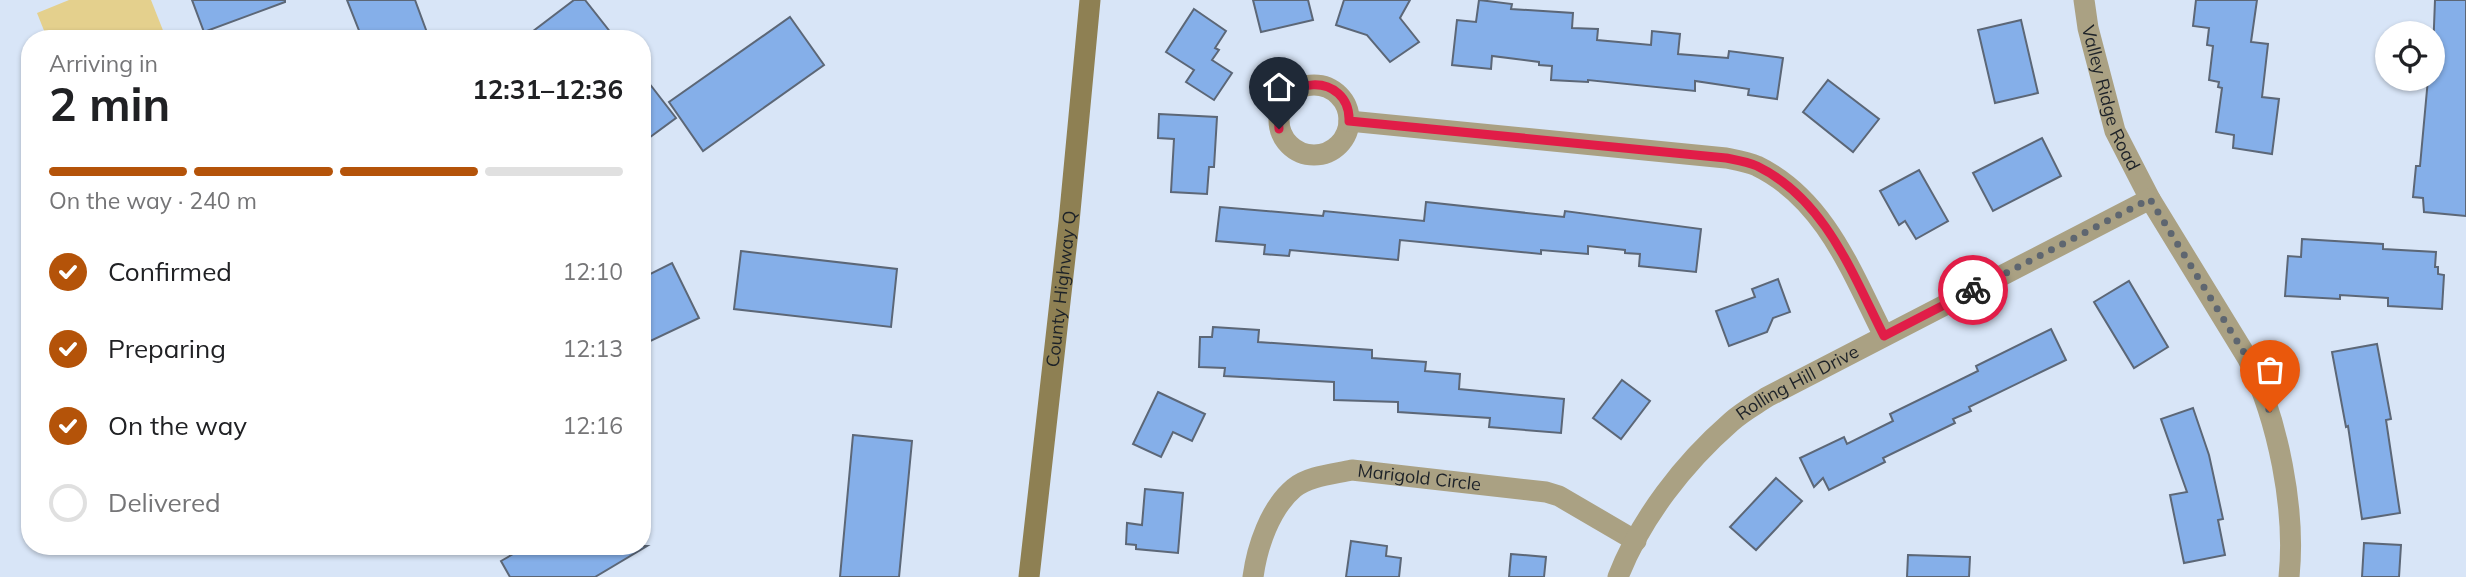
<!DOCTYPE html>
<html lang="en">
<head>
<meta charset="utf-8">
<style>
	:root { --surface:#fff; --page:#f6f6f6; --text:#202124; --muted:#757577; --line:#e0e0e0; --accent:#b45309 }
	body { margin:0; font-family:Mulish,sans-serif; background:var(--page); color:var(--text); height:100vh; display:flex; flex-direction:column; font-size:26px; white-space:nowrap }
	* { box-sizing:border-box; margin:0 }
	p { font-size:23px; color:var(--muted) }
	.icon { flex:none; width:38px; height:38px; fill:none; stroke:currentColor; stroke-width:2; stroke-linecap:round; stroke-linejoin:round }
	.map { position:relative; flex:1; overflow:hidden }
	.side { position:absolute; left:21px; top:30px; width:630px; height:525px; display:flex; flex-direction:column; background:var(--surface); border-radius:28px; box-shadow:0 2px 5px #0004 }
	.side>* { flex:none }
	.fabs { position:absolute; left:2375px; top:21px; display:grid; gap:14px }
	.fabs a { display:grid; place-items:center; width:70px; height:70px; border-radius:50%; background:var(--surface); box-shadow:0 2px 5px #0004; font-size:35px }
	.pin { position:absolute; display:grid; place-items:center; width:60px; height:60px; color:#fff; margin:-72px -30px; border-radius:50% 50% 50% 0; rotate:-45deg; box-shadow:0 0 7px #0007 }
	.pin .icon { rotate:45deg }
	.courier { position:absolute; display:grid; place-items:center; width:70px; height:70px; margin:-35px; border:5px solid #e11d48; border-radius:50%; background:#fff; color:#222; box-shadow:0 2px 9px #0007 }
	.head em { font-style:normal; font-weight:700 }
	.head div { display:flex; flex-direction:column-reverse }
	.head { display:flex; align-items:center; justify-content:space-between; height:119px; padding:0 28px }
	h1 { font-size:46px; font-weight:700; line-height:52px }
	.bar { display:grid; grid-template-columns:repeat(4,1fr); gap:10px 7px; align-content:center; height:84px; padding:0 28px }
	.bar i { height:9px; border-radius:5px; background:var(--line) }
	.bar .on { background:var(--accent) }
	.bar p { grid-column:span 4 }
	ol { padding:0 28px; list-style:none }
	li { display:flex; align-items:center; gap:21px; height:77px }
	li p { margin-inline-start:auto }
	li .icon { padding:7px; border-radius:50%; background:var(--accent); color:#fff; stroke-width:4 }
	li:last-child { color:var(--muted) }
	li i { width:38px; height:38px; border:4px solid var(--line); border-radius:50% }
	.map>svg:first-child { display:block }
</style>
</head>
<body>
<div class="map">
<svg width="2466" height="577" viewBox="0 0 2466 577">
	<rect width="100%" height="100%" fill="#d8e5f7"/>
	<path fill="#e4d08d" d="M 69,0 L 151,0 L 166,38 L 47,38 L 37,13 Z"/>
	<g fill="#85afe9" stroke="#5c6777" stroke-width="2">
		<path d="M 192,0 L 285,0 L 285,2 L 204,32 Z"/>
		<path d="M 347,0 L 415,0 L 429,38 L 362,38 Z"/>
		<path d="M 574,0 L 585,0 L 615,38 L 524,38 Z"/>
		<path d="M 1253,0 L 1308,0 L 1313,20 L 1261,32 Z"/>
		<path d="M 1344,0 L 1410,0 L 1400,18 L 1419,42 L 1390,62 L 1367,35 L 1336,25 Z"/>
		<path d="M 1479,0 L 1512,4 L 1511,9 L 1573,13 L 1572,28 L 1598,29 L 1597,40 L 1651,45 L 1652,31 L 1680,34 L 1678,54 L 1728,58 L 1729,51 L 1783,58 L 1777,99 L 1748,95 L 1749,89 L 1695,81 L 1695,91 L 1588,80 L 1588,82 L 1551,80 L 1552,66 L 1539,65 L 1539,62 L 1492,56 L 1491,69 L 1452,65 L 1457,20 L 1476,22 Z"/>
		<path d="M 2196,0 L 2257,0 L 2251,42 L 2268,44 L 2262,97 L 2279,99 L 2272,154 L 2233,148 L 2234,135 L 2216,132 L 2222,88 L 2218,87 L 2219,82 L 2209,80 L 2213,46 L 2207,45 L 2209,28 L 2193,26 Z"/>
		<path d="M 2435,0 L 2466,0 L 2466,216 L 2424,212 L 2423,198 L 2413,197 L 2416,166 L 2420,166 L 2428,79 L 2432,79 Z"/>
		<path d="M 1194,9 L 1226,31 L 1215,48 L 1219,50 L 1212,60 L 1232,73 L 1214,100 L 1186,82 L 1194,70 L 1166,52 Z"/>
		<path d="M 790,17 L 824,65 L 703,151 L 669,102 Z"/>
		<path d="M 2021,20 L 2038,93 L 1995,103 L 1978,30 Z"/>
		<path d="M 642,74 L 676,118 L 642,143 Z"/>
		<path d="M 1828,80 L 1879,119 L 1853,152 L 1803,112 Z"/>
		<path d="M 1159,114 L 1217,117 L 1214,167 L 1209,167 L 1207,194 L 1171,192 L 1174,139 L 1158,138 Z"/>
		<path d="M 2042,138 L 2061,176 L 1993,211 L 1973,173 Z"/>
		<path d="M 1919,170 L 1948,221 L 1916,239 L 1905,221 L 1899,225 L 1880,191 Z"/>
		<path d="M 1426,202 L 1564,217 L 1565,211 L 1701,229 L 1696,272 L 1639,266 L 1640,254 L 1625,253 L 1625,250 L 1588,246 L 1588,254 L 1541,250 L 1541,254 L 1400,240 L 1398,260 L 1290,250 L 1289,256 L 1264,254 L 1265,245 L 1216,241 L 1220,207 L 1323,216 L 1324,211 L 1424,221 Z"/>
		<path d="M 2302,239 L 2383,244 L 2383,249 L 2436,252 L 2435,267 L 2438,267 L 2438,274 L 2444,275 L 2442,309 L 2388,306 L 2388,298 L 2340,295 L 2340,299 L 2285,296 L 2288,256 L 2301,257 Z"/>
		<path d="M 741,251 L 897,269 L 891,327 L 734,309 Z"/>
		<path d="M 672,263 L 699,318 L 642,345 L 642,278 Z"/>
		<path d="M 1778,279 L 1790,312 L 1773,318 L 1767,332 L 1729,346 L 1716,311 L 1755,297 L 1752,289 Z"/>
		<path d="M 2129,281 L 2168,347 L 2134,368 L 2094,302 Z"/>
		<path d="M 1213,327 L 1259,330 L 1258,342 L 1372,350 L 1372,358 L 1426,362 L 1425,371 L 1460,374 L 1459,389 L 1564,399 L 1561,433 L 1489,427 L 1490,418 L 1398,412 L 1398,402 L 1334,400 L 1334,382 L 1224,376 L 1225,368 L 1199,367 L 1200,337 L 1212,337 Z"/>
		<path d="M 2051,329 L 2066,360 L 1969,407 L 1971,411 L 1953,419 L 1955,423 L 1883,458 L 1885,462 L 1829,490 L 1823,478 L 1814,487 L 1800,458 L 1844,437 L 1847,444 L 1893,421 L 1890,414 L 1978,371 L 1976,366 Z"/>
		<path d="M 2377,344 L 2391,419 L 2386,420 L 2400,513 L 2362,519 L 2348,426 L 2346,427 L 2332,352 Z"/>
		<path d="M 1622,380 L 1650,401 L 1621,439 L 1593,418 Z"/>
		<path d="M 1158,392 L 1205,414 L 1192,441 L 1173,432 L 1161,457 L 1133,444 Z"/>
		<path d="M 2193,408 L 2209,455 L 2223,519 L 2218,520 L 2225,555 L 2184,563 L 2170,495 L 2187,492 L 2161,419 Z"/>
		<path d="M 853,435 L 912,441 L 899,577 L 840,577 Z"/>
		<path d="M 1776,478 L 1802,501 L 1756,550 L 1730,527 Z"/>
		<path d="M 1145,489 L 1183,493 L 1178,553 L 1136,549 L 1136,545 L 1126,544 L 1127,523 L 1142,525 Z"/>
		<path d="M 1351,541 L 1387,546 L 1386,556 L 1401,558 L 1399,577 L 1346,577 Z"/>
		<path d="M 2364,543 L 2401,545 L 2399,577 L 2362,577 Z"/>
		<path d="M 527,546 L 647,546 L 595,577 L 510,577 L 501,561 Z"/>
		<path d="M 1511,554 L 1546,557 L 1544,577 L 1509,577 Z"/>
		<path d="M 1908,555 L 1970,557 L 1969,577 L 1907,577 Z"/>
	</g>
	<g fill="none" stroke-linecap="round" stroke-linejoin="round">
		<g stroke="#aaa183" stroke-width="21">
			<path id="s1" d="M 2084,0 L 2088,28 L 2115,131 L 2150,199 L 2248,359 C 2278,420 2296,509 2289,577"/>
			<circle cx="1314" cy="120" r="35"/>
			<path d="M 1349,121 L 1726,158 C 1736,160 1748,162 1757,166 C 1825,199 1852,273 1884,336"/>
			<path id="s2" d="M 1253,577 C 1257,547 1270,508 1294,488 C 1308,476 1334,474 1352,470 L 1546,492 L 1559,496 L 1636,541"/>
			<path id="s3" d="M 1618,577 C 1641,518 1684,463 1731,422 C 1742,412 1755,405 1767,397 L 2150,199"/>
		</g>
		<path stroke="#8e8053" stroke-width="21" id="s4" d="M 1029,577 L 1069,222 L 1090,0"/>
	</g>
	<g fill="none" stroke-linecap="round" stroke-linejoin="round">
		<path stroke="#5e6670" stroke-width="7" stroke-dasharray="0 12.6" d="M 1973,290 L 2150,199 L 2248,359 L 2270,412"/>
		<path stroke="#e11d48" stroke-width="9" d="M 1279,129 C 1274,71 1351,72 1349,121 L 1726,158 C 1736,160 1748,162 1757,166 C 1825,199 1852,273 1884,336 L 1973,290"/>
	</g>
	<g text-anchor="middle" stroke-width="5" stroke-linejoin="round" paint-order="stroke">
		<g font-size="18" fill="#1d2228" stroke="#eaf1fc">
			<text dy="6" stroke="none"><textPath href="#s1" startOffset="102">Valley Ridge Road</textPath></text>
			<text dy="6" stroke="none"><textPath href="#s4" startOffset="290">County Highway Q</textPath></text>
			<text dy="6" stroke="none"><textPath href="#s3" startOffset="271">Rolling Hill Drive</textPath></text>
			<text dy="6" stroke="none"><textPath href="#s2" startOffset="229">Marigold Circle</textPath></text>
		</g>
	</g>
</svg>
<div class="fabs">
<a><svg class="icon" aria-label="locate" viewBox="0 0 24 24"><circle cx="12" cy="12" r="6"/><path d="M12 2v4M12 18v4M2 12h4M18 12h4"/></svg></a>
</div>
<div class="pin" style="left:2270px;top:412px;background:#ea580c"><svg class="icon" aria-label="bag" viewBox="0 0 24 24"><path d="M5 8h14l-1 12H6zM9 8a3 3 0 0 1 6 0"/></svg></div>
<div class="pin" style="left:1279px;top:129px;background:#1f2937"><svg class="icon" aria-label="home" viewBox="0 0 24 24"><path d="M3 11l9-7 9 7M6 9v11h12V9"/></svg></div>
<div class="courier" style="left:1973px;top:290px"><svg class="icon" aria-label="bike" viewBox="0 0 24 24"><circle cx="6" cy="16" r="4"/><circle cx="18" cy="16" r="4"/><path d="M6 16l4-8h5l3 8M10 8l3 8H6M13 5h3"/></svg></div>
<section class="side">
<div class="head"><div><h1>2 min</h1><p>Arriving in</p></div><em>12:31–12:36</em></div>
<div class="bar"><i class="on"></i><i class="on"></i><i class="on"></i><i></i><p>On the way · 240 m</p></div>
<ol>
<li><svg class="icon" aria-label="check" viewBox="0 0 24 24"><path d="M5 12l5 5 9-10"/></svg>Confirmed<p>12:10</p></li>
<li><svg class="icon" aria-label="check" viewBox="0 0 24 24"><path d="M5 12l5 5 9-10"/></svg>Preparing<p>12:13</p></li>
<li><svg class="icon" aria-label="check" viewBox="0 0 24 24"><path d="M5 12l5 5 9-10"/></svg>On the way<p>12:16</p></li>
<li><i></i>Delivered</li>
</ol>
</section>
</div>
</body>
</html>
